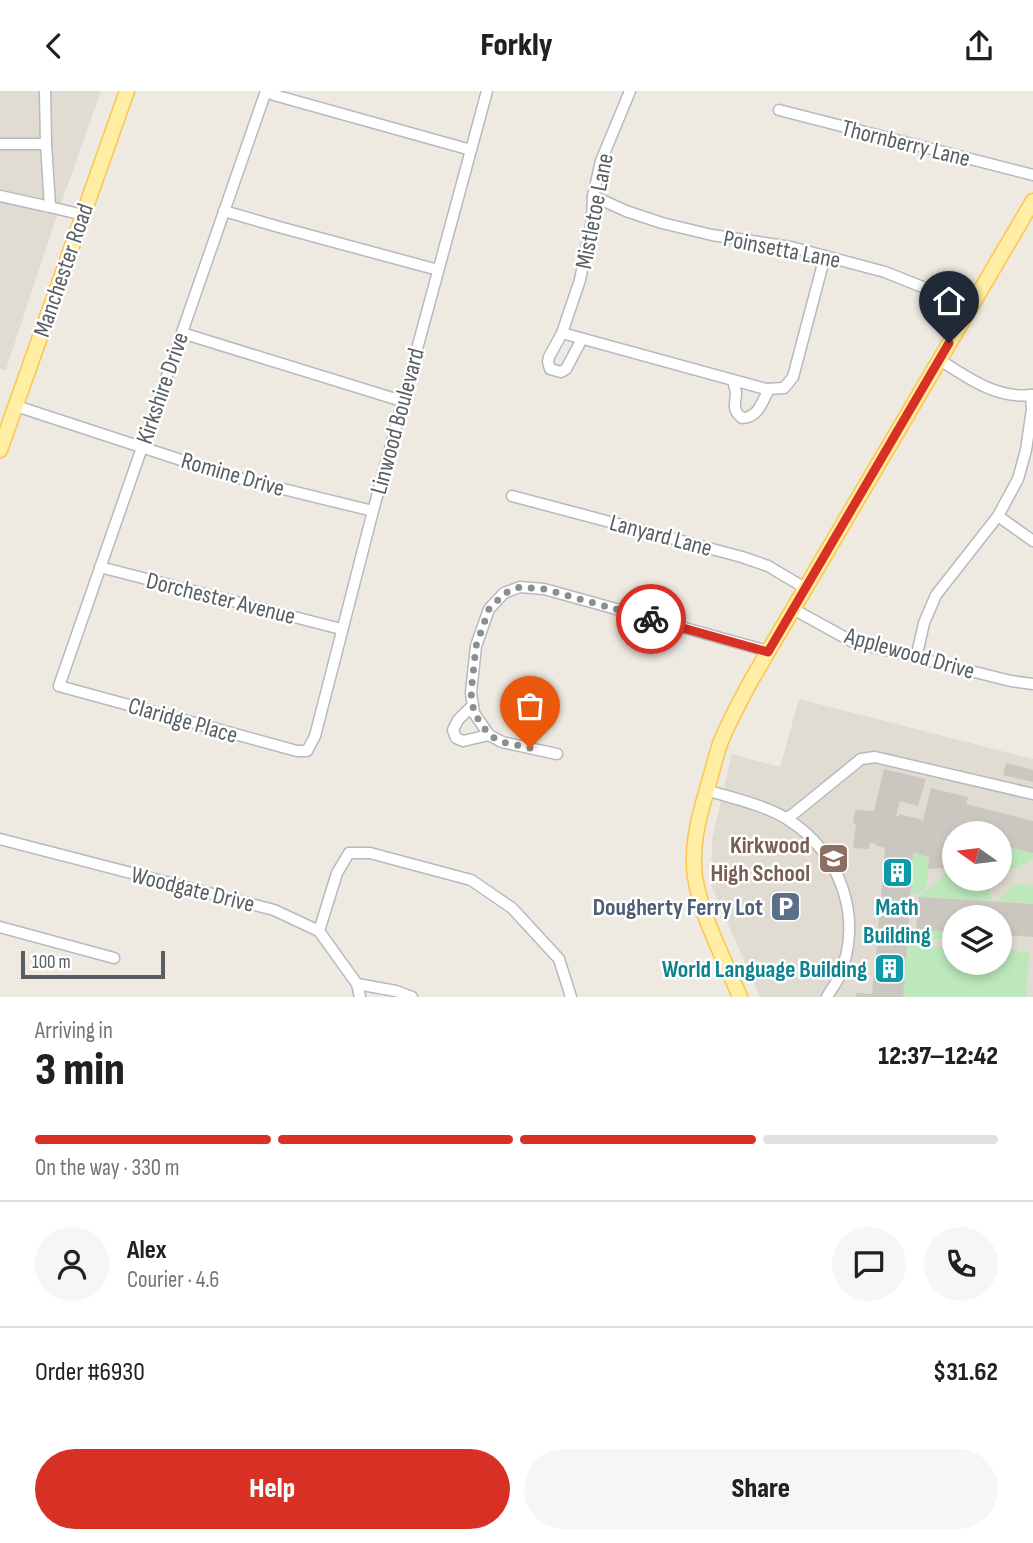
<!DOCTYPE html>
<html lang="en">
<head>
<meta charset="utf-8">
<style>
	:root { --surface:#fff; --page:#f6f6f6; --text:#202124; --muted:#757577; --line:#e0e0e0; --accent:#d93025 }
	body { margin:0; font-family:"Sofia Sans Condensed",sans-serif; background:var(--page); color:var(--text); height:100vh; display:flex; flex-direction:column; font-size:26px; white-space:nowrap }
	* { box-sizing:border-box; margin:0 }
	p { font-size:23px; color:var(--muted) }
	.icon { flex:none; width:38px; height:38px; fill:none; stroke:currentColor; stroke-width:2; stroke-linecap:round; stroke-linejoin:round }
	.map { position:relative; height:906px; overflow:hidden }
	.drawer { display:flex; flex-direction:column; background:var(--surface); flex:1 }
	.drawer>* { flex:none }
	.needle { width:46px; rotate:284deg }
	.tools { position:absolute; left:942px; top:730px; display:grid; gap:14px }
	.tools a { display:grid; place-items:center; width:70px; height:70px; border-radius:50%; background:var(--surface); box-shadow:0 4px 10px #0003; font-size:35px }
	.scale { position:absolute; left:21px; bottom:18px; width:144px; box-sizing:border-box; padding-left:7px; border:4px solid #595e63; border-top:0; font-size:19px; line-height:24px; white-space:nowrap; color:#595e63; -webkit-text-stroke:5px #fff; paint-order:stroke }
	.pin { position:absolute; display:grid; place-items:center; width:60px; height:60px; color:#fff; margin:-72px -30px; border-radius:50% 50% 50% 0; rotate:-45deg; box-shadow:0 0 7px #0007 }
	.pin .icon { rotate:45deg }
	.courier { position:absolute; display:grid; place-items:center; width:70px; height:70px; margin:-35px; border:5px solid #d93025; border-radius:50%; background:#fff; color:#222; box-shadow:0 2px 9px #0007 }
	.headline em { font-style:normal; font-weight:800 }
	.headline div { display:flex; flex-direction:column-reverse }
	.headline { display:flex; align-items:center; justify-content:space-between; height:119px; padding:0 35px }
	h1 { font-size:46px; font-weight:800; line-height:52px }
	.bar { display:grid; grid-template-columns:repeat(4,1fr); gap:10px 7px; align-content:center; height:84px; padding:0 35px }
	.bar i { height:9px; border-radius:5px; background:var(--line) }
	.bar .selected { background:var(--accent) }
	.bar p { grid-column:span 4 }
	.line { display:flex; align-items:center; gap:18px; padding:0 35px; border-top:2px solid var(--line) }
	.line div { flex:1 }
	.round { display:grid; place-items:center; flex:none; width:74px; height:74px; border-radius:37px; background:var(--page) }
	.button { display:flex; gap:14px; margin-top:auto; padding:14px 35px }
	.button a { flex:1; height:80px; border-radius:42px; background:var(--accent); color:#fff; font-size:28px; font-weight:800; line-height:80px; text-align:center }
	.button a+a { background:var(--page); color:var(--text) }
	header { display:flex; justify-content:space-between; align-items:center; height:91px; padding:0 35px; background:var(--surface); font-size:32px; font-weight:800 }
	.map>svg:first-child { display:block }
</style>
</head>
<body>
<header><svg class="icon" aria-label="back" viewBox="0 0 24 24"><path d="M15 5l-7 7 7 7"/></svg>Forkly<svg class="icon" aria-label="share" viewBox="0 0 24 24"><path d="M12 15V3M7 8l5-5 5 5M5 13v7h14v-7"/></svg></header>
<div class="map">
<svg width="1033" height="906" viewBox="0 0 1033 906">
	<rect width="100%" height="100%" fill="#eeeae1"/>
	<g fill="#e0dcd1" fill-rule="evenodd">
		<path d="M 0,0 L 101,0 L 57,124 L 6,279 L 0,278 Z"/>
		<path d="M 799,608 L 1033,668 L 1033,906 L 760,906 L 711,794 L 712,749 L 732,663 L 780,676 ZM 954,742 L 999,742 L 999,788 L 954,788 ZM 954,826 L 999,826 L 999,872 L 954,872 Z"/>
	</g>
	<g fill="#bce8bb">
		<path d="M 999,754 L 1033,762 L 1033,768 C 1028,773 1006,781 999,782 Z"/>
		<path d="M 913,762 L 929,766 L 927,795 L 918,803 L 910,802 Z"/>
		<path d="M 945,783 L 954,783 L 954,788 L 988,788 L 991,810 L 919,806 Z"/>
		<path d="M 1014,793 L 1033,794 L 1033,813 L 997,810 Z"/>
		<path d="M 916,838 L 954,841 L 954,850 L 924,847 Z"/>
		<path d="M 907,854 L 954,857 L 954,872 L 999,872 L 999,859 L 1029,861 L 1026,906 L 903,906 Z"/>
	</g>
	<g fill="#cbc7c0">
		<path d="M 1006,672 L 1033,679 L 1033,691 L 1003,684 Z"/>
		<path d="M 884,678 L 926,688 L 918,715 L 900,710 L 896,725 L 899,726 L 899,723 L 923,729 L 931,697 L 968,706 L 966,713 L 1033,730 L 1033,762 L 999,754 L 999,742 L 954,742 L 954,761 L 951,771 L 946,770 L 945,777 L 928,778 L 929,766 L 913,762 L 908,842 L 878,840 L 885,757 L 875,754 L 875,752 L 870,752 L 869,758 L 853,757 L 856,733 L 853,733 L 855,719 L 874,720 Z"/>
		<path d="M 919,806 L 1033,813 L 1033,846 L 999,844 L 999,826 L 954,826 L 954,841 L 916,838 Z"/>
		<path d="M 877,852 L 907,854 L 903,906 L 856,906 L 856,902 L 872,903 Z"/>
	</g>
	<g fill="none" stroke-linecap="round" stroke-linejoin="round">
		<defs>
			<g id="minor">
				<path d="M 45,0 L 46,53 L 50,116 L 83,124"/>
				<path d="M 266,0 L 59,595 L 297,660 L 307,660 L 315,645 L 373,420 L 487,0"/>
				<path d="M 267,0 L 274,4 L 471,59"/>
				<path d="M 779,19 L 1033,84"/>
				<path d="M 0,53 L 46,53"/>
				<path d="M 0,105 L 50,116"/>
				<path d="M 593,105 L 626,120 L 662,132 L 712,144 L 791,156 L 885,181 L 930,199 L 969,218"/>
				<path d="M 224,120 L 279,136 L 438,179"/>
				<path d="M 182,242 L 402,310"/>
				<path d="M 562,242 L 766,298 L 784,297 L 793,286 L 825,165"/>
				<path d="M 582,248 L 566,278 L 561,281 L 550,278 L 548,271 L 549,266 L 562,242 L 580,189 L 592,129 L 593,105 L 601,70 L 630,0"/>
				<path d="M 940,269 C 968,287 997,308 1031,304"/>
				<path d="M 733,289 C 734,293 735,297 736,301 C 736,313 731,318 742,327 C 758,327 762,311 769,298"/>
				<path d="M 16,315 L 230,385 L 373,420"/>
				<path d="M 512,405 L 742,466 L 768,475 L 805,497"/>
				<path d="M 998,425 L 1033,450"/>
				<path d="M 100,476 L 341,538"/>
				<path d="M 793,518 L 853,551 L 1011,590 L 1033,593"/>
				<path d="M 916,567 L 924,532 L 936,504 L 998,425 L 1018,388 L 1026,359 L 1032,318 L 1031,304 L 1033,304"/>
				<path d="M 473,614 L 458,629 L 453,639 L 456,647 L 463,650 L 489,644"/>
				<path d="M 557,663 L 502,651 L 489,644 L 474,622 L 471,602 L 476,555 L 489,518 L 504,502 L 520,496 L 544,498 L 768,560"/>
				<path d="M 706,699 C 732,707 765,714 787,728 C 841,761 865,829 838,888 C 835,894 830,900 827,906"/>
				<path d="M 786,727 L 792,724 L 861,668 L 875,666 L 1033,703"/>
				<path d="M 0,748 L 274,819 L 319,840 L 357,893 L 360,906"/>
				<path d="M 0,836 L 114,867"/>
				<path d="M 319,840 L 337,782 L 349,762 L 370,762 L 471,789 L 512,817 L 559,868 L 571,906"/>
				<path d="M 357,893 L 396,900 L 412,906"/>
			</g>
			<g id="major">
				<path d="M 0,359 L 127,0"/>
				<path d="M 740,906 C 724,867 702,828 695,786 C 691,757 698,729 706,702 C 711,685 715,667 721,650 C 730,629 741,608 752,588 L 1033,110"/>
			</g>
		</defs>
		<use href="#minor" stroke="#b6b9bf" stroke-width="13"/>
		<use href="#major" stroke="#fbc64c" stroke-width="17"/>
		<use href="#minor" stroke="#fff" stroke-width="10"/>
		<use href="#major" stroke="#ffeea4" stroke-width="14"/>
	</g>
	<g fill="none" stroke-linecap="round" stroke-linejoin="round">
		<path stroke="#8d8f8f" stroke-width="7" stroke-dasharray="0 12.6" d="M 530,657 L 502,651 L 489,644 L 474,622 L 471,602 L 476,555 L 489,518 L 505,502 L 520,496 L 544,498 L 651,528"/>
		<path stroke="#d93025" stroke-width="9" d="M 651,528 L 768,561 L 949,252"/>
	</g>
	<defs>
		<symbol id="school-square" viewBox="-11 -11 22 22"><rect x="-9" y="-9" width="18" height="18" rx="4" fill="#8d6e63" stroke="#fff"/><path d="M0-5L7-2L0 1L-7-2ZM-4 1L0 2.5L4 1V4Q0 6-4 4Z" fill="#fff"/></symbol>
		<symbol id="building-square" viewBox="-11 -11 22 22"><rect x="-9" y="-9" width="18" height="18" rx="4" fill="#0f9aa8" stroke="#fff"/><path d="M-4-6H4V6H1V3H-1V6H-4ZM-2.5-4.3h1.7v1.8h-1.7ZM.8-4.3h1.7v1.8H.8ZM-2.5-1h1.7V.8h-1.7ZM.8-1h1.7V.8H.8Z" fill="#fff"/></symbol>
		<symbol id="parking-square" viewBox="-11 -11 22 22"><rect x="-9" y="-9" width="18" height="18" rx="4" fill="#5c6f8a" stroke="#fff"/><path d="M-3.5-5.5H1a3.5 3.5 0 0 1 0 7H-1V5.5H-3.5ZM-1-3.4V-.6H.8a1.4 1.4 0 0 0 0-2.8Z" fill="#fff"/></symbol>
	</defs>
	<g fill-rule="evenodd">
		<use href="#school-square" x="816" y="750" width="35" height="35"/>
		<use href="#building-square" x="880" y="764" width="35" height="35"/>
		<use href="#parking-square" x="768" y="798" width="35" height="35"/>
		<use href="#building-square" x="872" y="860" width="35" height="35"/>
	</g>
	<g text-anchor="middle" stroke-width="5" stroke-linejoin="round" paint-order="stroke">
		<g font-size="24" fill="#595e63" stroke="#fff">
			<text transform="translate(906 52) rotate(14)" y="8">Thornberry Lane</text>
			<text transform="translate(594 120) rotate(-79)" y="8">Mistletoe Lane</text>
			<text transform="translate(782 158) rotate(11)" y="8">Poinsetta Lane</text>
			<text transform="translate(63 179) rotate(-71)" y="8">Manchester Road</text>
			<text transform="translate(162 297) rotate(-71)" y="8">Kirkshire Drive</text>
			<text transform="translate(397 330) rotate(-75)" y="8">Linwood Boulevard</text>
			<text transform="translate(233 383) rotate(16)" y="8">Romine Drive</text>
			<text transform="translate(661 444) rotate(15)" y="8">Lanyard Lane</text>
			<text transform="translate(221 507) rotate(14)" y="8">Dorchester Avenue</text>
			<text transform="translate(910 562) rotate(16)" y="8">Applewood Drive</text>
			<text transform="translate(183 629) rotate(16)" y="8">Claridge Place</text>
			<text transform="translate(193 798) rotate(14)" y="8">Woodgate Drive</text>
		</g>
		<g font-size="24" font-weight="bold" fill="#785e54" stroke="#fff" text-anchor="end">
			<text x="810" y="762">Kirkwood<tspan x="810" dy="28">High School</tspan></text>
		</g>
		<g font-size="24" font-weight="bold" fill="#4e5e75" stroke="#fff" text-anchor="end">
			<text x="763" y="824">Dougherty Ferry Lot</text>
		</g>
		<g font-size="24" font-weight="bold" fill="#0d838f" stroke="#fff">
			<text x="897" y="824">Math<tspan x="897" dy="28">Building</tspan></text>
			<text x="867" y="886" text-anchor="end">World Language Building</text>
		</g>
	</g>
</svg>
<div class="tools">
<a><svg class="needle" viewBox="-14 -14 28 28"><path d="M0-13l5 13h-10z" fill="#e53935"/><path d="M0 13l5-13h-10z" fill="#757577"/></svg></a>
<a><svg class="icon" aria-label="layers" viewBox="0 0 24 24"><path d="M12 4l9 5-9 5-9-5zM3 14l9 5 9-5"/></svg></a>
</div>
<div class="scale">100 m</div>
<div class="pin" style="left:530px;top:657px;background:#ea580c"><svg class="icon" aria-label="bag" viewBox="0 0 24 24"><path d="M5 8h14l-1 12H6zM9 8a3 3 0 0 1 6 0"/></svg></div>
<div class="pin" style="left:949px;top:252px;background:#1f2937"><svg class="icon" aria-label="home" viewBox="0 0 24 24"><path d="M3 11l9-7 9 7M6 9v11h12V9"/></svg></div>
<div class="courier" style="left:651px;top:528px"><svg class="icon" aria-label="bike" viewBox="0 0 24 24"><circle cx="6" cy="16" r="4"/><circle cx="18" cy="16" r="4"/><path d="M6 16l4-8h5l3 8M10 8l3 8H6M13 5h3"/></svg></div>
</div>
<section class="drawer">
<div class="headline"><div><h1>3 min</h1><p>Arriving in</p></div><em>12:37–12:42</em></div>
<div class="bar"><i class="selected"></i><i class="selected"></i><i class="selected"></i><i></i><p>On the way · 330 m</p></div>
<div class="line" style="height:126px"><a class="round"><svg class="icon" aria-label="person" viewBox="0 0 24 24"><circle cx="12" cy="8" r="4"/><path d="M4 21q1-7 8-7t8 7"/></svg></a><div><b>Alex</b><p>Courier · 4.6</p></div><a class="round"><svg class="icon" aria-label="chat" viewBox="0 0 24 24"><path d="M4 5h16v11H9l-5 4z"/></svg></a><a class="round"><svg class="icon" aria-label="phone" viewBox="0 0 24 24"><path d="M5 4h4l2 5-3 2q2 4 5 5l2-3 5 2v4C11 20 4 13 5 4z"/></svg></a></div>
<div class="line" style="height:91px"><div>Order #6930</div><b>$31.62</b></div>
<div class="button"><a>Help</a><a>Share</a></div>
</section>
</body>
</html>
